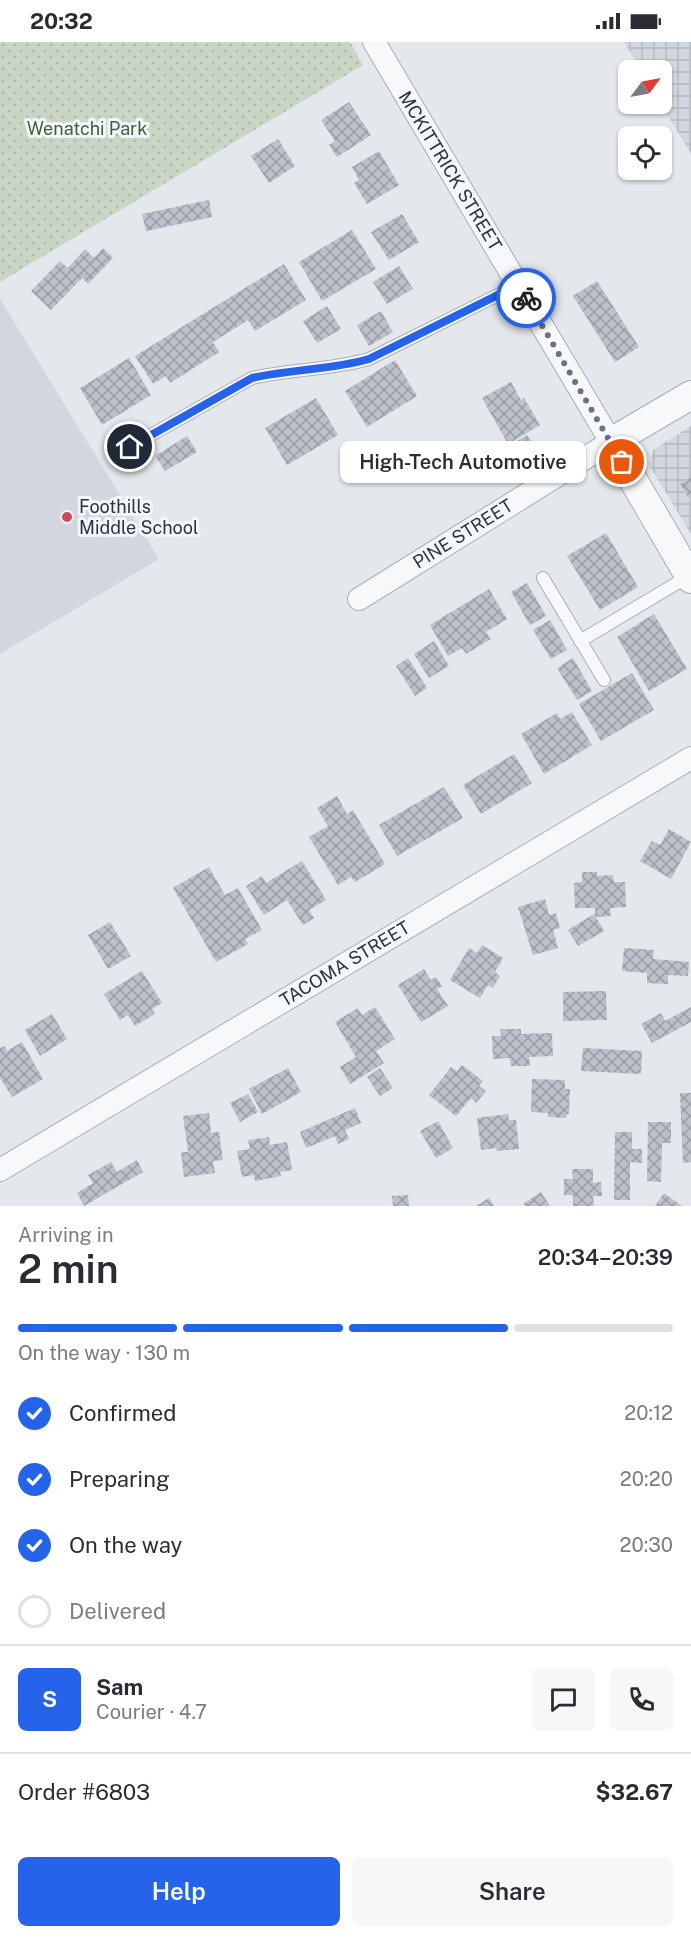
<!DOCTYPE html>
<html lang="en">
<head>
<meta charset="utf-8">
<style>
	:root { --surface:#fff; --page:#f7f7f7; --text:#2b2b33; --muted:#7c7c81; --line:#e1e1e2; --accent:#2563eb }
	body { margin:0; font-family:"Public Sans",sans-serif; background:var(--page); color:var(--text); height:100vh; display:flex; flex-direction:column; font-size:22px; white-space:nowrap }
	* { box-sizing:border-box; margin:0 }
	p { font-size:20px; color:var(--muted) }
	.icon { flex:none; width:33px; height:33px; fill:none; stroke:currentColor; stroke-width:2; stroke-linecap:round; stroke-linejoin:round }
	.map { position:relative; height:1164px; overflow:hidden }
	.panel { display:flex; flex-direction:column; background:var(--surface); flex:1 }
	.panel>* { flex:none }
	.needle { width:39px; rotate:58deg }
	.buttons { position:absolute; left:618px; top:18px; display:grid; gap:12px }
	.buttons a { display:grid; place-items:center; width:54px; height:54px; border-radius:9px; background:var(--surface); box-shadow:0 2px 4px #0004; font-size:30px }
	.pin { position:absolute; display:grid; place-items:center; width:51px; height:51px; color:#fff; margin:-26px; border:3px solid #fff; border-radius:50%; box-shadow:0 2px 6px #0007 }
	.courier { position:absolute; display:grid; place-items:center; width:60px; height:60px; margin:-30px; border:4px solid #2563eb; border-radius:50%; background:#fff; color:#222; box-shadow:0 2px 8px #0007 }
	.bubble { position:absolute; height:42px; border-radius:9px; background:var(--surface); box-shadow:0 2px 4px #0004; font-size:20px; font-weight:600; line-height:42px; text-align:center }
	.overview em { font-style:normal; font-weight:600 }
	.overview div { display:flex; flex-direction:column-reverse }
	.overview { display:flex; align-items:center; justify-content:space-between; height:102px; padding:0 18px }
	h1 { font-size:39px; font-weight:600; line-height:45px }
	.bar { display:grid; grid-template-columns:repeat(4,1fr); gap:9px 6px; align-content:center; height:72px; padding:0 18px }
	.bar i { height:8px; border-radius:4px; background:var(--line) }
	.bar .active { background:var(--accent) }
	.bar p { grid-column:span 4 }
	.line { display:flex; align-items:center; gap:15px; padding:0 18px; border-top:2px solid var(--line) }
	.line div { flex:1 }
	.round { display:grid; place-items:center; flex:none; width:63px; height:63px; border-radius:9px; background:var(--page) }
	ol { padding:0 18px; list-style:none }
	li { display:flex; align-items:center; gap:18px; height:66px }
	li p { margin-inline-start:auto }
	li .icon { padding:6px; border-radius:50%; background:var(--accent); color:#fff; stroke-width:4 }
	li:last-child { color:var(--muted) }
	li i { width:33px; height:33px; border:3px solid var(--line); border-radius:50% }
	.action { display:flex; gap:12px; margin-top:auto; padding:12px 18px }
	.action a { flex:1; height:69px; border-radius:9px; background:var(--accent); color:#fff; font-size:24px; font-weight:600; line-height:69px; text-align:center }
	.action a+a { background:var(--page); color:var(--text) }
	.status { display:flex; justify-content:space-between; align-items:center; height:42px; padding:0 30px; background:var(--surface); direction:ltr }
	.status svg { height:16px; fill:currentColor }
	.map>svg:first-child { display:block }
</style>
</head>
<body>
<div class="status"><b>20:32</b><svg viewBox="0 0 49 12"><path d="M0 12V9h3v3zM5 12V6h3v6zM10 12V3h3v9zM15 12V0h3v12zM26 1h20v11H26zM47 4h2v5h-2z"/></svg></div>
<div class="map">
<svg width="691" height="1164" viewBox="0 0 691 1164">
	<defs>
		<pattern id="industrial-grid" width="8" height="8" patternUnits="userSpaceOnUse" patternTransform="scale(1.5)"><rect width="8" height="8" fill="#d2d6de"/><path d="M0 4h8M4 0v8" fill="none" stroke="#b4b8c0"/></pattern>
		<pattern id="park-dots" width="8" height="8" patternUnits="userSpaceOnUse" patternTransform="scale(1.5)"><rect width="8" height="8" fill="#c9d6c5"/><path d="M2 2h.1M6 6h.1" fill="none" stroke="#adb8ab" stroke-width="1.8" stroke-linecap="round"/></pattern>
		<pattern id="building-cross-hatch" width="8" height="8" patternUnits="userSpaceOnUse" patternTransform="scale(1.5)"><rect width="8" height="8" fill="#bbc0ca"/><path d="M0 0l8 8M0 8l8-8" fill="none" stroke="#989da6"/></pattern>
	</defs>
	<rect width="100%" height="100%" fill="#e4e7ec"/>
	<path fill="#d2d6de" d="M 0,257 L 159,517 L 0,612 Z"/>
	<g fill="url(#industrial-grid)">
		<path d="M 624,0 L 691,0 L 691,112 L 661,62 L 662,28 L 642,28 Z"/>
		<path d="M 691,384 L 691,492 L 649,423 L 653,408 Z"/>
	</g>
	<path fill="url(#park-dots)" d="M 0,0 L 350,0 L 363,23 L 0,240 Z"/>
	<g fill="url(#building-cross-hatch)">
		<path d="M 349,60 L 371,93 L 337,115 L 329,103 L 335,99 L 321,78 Z"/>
		<path d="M 278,97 L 295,124 L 269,141 L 251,114 Z"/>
		<path d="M 379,109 L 399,143 L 367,162 L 354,141 L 359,138 L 352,125 Z"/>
		<path d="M 209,158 L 212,175 L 146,189 L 142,172 Z"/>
		<path d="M 402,172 L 419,200 L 389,218 L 371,190 Z"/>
		<path d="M 352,188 L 376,227 L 322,259 L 299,220 Z"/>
		<path d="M 103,206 L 113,216 L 88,242 L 82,236 L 51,268 L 31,249 L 60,219 L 68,226 L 85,207 L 94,216 Z"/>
		<path d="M 284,222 L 306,258 L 255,289 L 248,278 L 213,300 L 219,310 L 170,341 L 166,334 L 153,342 L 135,314 Z"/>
		<path d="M 399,224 L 413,247 L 387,262 L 373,240 Z"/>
		<path d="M 597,239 L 639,305 L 615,320 L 573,254 Z"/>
		<path d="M 327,264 L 341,287 L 317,301 L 303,279 Z"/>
		<path d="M 381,269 L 393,290 L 369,304 L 357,283 Z"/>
		<path d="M 129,316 L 151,353 L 102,383 L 80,346 Z"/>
		<path d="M 395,318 L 417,354 L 367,385 L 345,349 Z"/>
		<path d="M 511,340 L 521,358 L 524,356 L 540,383 L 508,402 L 482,356 Z"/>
		<path d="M 316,356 L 338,393 L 287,423 L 265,386 Z"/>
		<path d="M 527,393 L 540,415 L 498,440 L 485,418 Z"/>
		<path d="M 187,394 L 197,410 L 165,429 L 155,414 Z"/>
		<path d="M 691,435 L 691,460 L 680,442 Z"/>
		<path d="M 606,491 L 638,545 L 600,568 L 567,514 Z"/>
		<path d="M 527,541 L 546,574 L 530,583 L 511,550 Z"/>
		<path d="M 489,547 L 507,577 L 486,590 L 491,597 L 466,612 L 462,606 L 448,614 L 430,583 Z"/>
		<path d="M 654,572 L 687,627 L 649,649 L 617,595 Z"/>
		<path d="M 550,578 L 567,608 L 551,617 L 533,588 Z"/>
		<path d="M 434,599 L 449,624 L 429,636 L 414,612 Z"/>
		<path d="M 408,616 L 427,646 L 415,654 L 396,624 Z"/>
		<path d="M 573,616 L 592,649 L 577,658 L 557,626 Z"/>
		<path d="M 632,631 L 654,668 L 601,699 L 579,662 Z"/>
		<path d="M 572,670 L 592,703 L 544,732 L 521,692 L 557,671 L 560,677 Z"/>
		<path d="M 514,712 L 532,741 L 481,772 L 463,743 Z"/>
		<path d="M 444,745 L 463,776 L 397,814 L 379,783 Z"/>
		<path d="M 337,754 L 347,772 L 353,768 L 385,822 L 355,840 L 351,835 L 338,843 L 309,795 L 328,784 L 317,766 Z"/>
		<path d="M 669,787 L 691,800 L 671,837 L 640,819 L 652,799 L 660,803 Z"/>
		<path d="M 302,819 L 326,858 L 309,868 L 314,876 L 303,883 L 287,858 L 264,873 L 246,844 L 262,834 L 266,841 Z"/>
		<path d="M 209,825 L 225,853 L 238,846 L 262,888 L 245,897 L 248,902 L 216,920 L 173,846 Z"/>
		<path d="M 582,830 L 597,830 L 597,834 L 613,833 L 614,840 L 625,840 L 626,865 L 610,866 L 611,874 L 595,875 L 595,866 L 575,866 L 574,841 L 582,840 Z"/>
		<path d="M 545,857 L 549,873 L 556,871 L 560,886 L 553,888 L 558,906 L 533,913 L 518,865 Z"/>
		<path d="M 594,872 L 604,889 L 578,904 L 568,888 Z"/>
		<path d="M 110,880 L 131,914 L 108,927 L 88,893 Z"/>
		<path d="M 482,903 L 503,916 L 495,930 L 500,934 L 493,946 L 488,943 L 480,956 L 450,938 L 469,906 L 477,911 Z"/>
		<path d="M 624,906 L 654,908 L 653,917 L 689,920 L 688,934 L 668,933 L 668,942 L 647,941 L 647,931 L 622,929 Z"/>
		<path d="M 424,927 L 431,938 L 436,935 L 442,944 L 437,947 L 448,964 L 421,980 L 398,943 Z"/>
		<path d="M 142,929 L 162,961 L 152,967 L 155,972 L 135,984 L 128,973 L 120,978 L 104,952 Z"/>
		<path d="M 606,949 L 607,978 L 563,979 L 563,950 Z"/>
		<path d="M 375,965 L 395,997 L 376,1009 L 384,1021 L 350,1042 L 340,1025 L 356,1015 L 335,980 L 358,966 L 362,973 Z"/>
		<path d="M 691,965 L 691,980 L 652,1001 L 641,982 L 661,971 L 665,979 Z"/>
		<path d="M 52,972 L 67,997 L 40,1014 L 25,988 Z"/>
		<path d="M 500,987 L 521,987 L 521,992 L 552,991 L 553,1014 L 529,1015 L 530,1024 L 511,1024 L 510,1016 L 493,1017 L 492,994 L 501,994 Z"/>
		<path d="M 22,1000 L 43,1037 L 12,1055 L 0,1036 L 0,1006 L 5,1004 L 7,1009 Z"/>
		<path d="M 583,1006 L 642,1009 L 641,1032 L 581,1029 Z"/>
		<path d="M 462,1023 L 483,1039 L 479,1044 L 486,1049 L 476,1061 L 471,1056 L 456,1074 L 429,1053 L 451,1025 L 457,1029 Z"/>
		<path d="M 288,1026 L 301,1050 L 262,1072 L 249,1047 Z"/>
		<path d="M 380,1026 L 393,1046 L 380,1054 L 367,1035 Z"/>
		<path d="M 532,1037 L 565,1038 L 565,1047 L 570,1047 L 569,1072 L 567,1072 L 566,1076 L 548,1075 L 548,1071 L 531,1070 Z"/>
		<path d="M 680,1051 L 691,1051 L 691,1120 L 683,1121 Z"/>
		<path d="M 248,1052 L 258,1070 L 240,1080 L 230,1061 Z"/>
		<path d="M 355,1066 L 361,1081 L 345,1088 L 349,1097 L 338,1102 L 335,1094 L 306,1106 L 300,1090 Z"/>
		<path d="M 209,1071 L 211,1091 L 219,1090 L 223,1118 L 213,1119 L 215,1131 L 184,1135 L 181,1110 L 188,1110 L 183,1074 Z"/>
		<path d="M 508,1072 L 509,1078 L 516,1078 L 519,1107 L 497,1109 L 496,1106 L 481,1108 L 477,1076 Z"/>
		<path d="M 438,1079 L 453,1106 L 436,1116 L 420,1089 Z"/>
		<path d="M 648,1080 L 671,1080 L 671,1101 L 662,1101 L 661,1140 L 647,1139 Z"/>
		<path d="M 615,1090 L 632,1090 L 632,1107 L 642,1107 L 642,1121 L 630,1120 L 630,1158 L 614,1158 Z"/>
		<path d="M 269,1095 L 270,1103 L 287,1100 L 292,1128 L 280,1130 L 281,1134 L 255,1139 L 254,1133 L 242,1135 L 237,1109 L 250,1107 L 248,1098 Z"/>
		<path d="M 137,1118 L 143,1130 L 84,1164 L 77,1151 L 93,1141 L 88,1133 L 111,1120 L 117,1130 Z"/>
		<path d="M 572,1127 L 593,1127 L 593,1141 L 601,1140 L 602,1154 L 593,1154 L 594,1164 L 573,1164 L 573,1153 L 564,1153 L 564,1137 L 573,1137 Z"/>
		<path d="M 541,1150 L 550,1164 L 525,1164 L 523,1162 Z"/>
		<path d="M 664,1151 L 682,1164 L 655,1164 Z"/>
		<path d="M 408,1153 L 409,1164 L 393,1164 L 392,1154 Z"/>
		<path d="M 489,1156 L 494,1164 L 476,1164 Z"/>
	</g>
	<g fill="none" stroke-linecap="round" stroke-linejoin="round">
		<defs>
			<g id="service">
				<path d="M 130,405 L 252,336 C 291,327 331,328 369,317 L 518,243"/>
				<path d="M 543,536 L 604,638"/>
				<path d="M 580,599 L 689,534"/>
			</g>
			<g id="minor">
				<path d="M 359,557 L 611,400 L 374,0"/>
				<path d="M 0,1128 L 691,716"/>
			</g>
			<path id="tertiary" d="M 691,353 L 611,400 L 691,537"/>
		</defs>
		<use href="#service" stroke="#a9aeb7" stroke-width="14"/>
		<use href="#minor" stroke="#a9aeb7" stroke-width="24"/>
		<use href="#tertiary" stroke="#a9aeb7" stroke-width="30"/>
		<use href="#service" stroke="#f7f8fa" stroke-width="12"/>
		<use href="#minor" stroke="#f7f8fa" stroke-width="22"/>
		<use href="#tertiary" stroke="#f7f8fa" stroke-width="28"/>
	</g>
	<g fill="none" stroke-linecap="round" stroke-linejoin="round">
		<path stroke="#6c737f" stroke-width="6" stroke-dasharray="0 10.8" d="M 526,256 L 622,420"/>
		<path stroke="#2563eb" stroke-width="8" d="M 130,405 L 252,336 C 291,327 331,328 369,317 L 518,243 L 526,256"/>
	</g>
	<circle fill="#d1495b" stroke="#f4f6f9" stroke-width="2" cx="67" cy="475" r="6"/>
	<g text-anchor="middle" stroke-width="6" stroke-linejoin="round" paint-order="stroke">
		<g font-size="18" fill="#3f6138" stroke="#f4f6f9">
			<text x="87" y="93">Wenatchi Park</text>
		</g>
		<g font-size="18" fill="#2b3445" stroke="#f4f6f9">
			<text transform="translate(450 129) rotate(59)" y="6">MCKITTRICK STREET</text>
			<text transform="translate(463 492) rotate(-32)" y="6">PINE STREET</text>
			<text transform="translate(345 922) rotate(-31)" y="6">TACOMA STREET</text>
		</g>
		<g font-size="18" fill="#2b3445" stroke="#f4f6f9" text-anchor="start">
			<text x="79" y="471">Foothills<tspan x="79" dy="21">Middle School</tspan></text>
		</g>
	</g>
</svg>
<div class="buttons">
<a><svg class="needle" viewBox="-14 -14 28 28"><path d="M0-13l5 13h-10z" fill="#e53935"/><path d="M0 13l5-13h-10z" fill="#7c7c81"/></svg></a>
<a><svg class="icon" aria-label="locate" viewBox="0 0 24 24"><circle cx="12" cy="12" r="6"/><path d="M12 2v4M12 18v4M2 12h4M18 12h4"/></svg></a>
</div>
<div class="pin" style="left:622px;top:420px;background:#ea580c"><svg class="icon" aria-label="bag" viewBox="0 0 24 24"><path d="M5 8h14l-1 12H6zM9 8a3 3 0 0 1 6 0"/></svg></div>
<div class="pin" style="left:130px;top:405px;background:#1f2937"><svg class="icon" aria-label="home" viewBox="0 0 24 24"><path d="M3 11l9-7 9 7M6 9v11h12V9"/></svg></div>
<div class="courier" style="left:526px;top:256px"><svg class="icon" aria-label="bike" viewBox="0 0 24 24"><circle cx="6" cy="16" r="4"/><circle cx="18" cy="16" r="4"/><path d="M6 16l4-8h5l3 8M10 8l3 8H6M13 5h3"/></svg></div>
<div class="bubble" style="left:340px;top:399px;width:246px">High-Tech Automotive</div>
</div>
<section class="panel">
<div class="overview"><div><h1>2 min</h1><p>Arriving in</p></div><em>20:34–20:39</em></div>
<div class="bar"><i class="active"></i><i class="active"></i><i class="active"></i><i></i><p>On the way · 130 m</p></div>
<ol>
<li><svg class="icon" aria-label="check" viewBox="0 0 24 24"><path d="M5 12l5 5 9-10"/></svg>Confirmed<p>20:12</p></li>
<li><svg class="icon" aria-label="check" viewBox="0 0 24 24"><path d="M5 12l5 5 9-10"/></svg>Preparing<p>20:20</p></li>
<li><svg class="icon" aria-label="check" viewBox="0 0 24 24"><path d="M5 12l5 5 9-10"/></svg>On the way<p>20:30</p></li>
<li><i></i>Delivered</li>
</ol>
<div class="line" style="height:108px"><b class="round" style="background:var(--accent);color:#fff">S</b><div><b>Sam</b><p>Courier · 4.7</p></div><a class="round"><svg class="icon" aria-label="chat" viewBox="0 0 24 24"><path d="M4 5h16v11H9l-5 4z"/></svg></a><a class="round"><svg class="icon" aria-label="phone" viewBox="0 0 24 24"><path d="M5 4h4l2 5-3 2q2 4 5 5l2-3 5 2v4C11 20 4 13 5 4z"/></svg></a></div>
<div class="line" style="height:78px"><div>Order #6803</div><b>$32.67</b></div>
<div class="action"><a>Help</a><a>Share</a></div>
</section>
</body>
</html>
